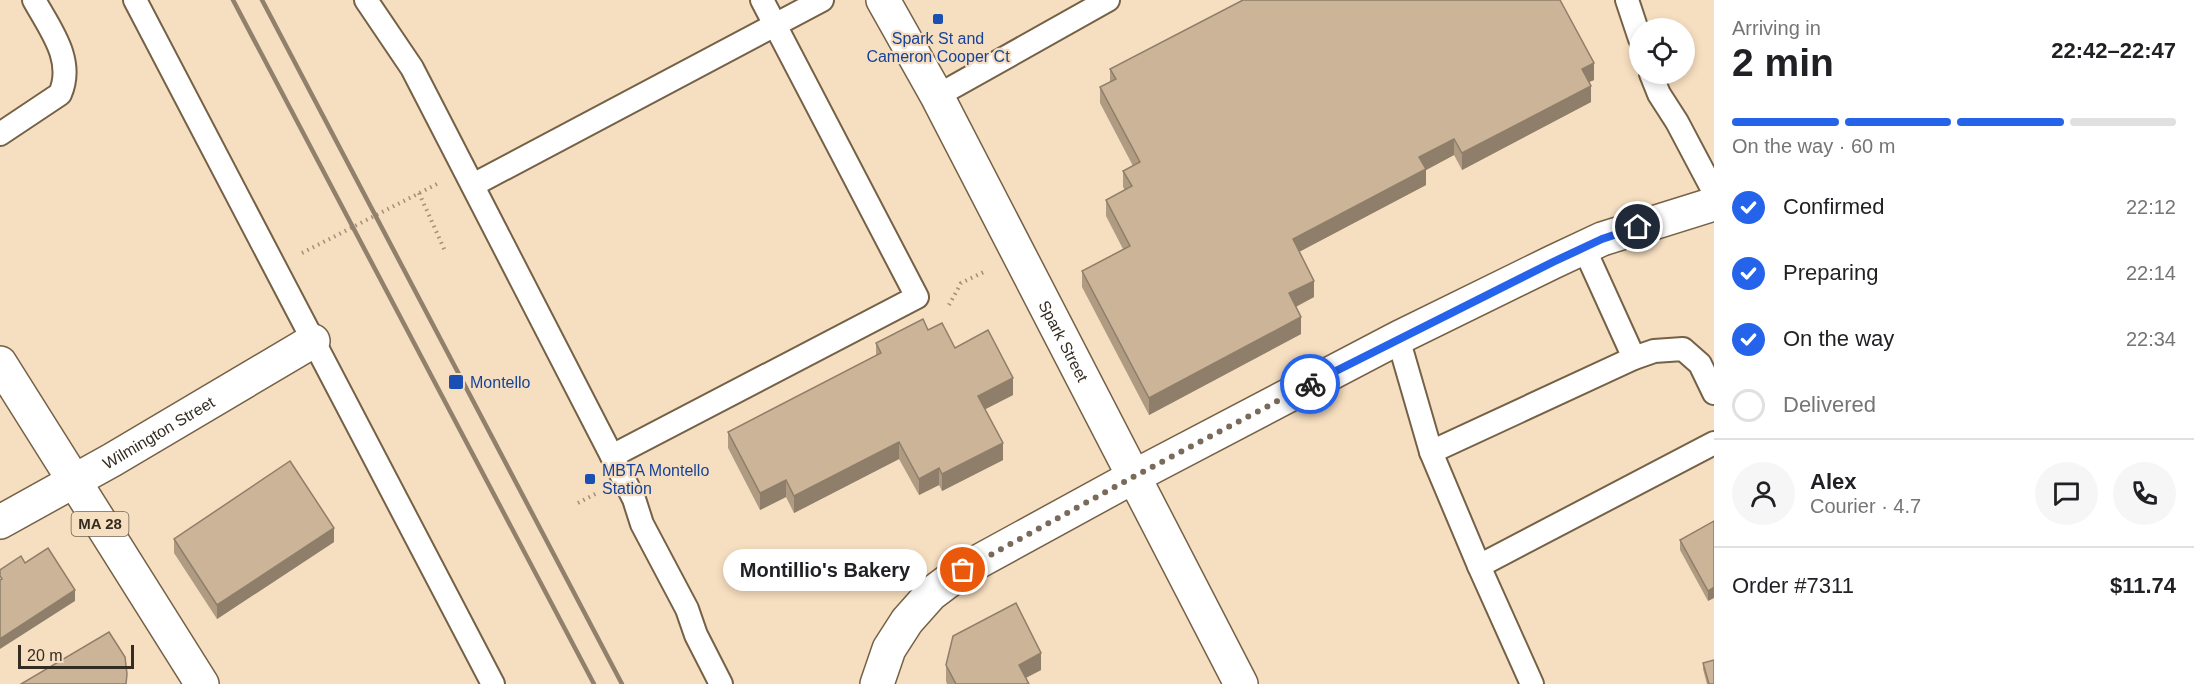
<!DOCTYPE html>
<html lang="en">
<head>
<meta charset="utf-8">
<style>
	:root { --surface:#fff; --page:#f6f6f6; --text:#202124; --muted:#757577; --line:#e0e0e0; --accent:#2563eb }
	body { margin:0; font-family:Helvetica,sans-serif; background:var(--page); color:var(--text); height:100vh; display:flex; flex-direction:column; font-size:22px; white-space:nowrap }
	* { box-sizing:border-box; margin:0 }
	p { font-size:20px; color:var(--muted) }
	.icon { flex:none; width:33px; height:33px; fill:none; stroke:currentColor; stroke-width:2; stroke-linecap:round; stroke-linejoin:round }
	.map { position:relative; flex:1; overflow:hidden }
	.sheet { display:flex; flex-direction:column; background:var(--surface); width:480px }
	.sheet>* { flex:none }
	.controls { position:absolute; left:1629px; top:18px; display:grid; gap:12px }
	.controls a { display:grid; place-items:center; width:66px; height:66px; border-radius:50%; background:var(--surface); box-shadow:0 3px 9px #0003; font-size:30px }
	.scale { position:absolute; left:18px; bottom:15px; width:116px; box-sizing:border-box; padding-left:6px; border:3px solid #352c21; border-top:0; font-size:16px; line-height:21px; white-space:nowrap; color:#352c21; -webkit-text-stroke:4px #f6dec0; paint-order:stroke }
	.pin { position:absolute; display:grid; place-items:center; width:51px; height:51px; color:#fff; margin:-26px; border:3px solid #fff; border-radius:50%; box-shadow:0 2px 6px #0007 }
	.courier { position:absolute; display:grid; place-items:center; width:60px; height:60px; margin:-30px; border:4px solid #2563eb; border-radius:50%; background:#fff; color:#222; box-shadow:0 2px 8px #0007 }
	.bubble { position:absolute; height:42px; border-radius:21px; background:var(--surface); box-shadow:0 3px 9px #0003; font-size:20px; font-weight:700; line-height:42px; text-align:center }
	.overview em { font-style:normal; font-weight:700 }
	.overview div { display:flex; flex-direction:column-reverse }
	.overview { display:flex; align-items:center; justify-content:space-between; height:102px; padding:0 18px }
	h1 { font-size:39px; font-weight:700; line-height:45px }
	.bar { display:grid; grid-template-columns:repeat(4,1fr); gap:9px 6px; align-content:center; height:72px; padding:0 18px }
	.bar i { height:8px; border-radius:4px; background:var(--line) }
	.bar .current { background:var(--accent) }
	.bar p { grid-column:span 4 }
	.line { display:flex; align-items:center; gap:15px; padding:0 18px; border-top:2px solid var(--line) }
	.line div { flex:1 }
	.round { display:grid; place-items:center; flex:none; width:63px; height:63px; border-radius:32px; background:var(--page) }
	ol { padding:0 18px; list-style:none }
	li { display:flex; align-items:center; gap:18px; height:66px }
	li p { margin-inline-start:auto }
	li .icon { padding:6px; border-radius:50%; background:var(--accent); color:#fff; stroke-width:4 }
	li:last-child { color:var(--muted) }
	li i { width:33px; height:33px; border:3px solid var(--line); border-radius:50% }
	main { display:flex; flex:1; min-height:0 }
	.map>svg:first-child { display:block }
</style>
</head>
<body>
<main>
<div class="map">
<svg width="1714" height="684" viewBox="0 0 1714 684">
	<rect width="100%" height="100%" fill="#f6dec0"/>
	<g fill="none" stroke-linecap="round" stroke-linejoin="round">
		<defs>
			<g id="lane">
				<path d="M 135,0 L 493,684"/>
				<path d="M 366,0 L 412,68 L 634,499 L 642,524 L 687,609 L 696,635 L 721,684"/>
				<path d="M 1627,0 L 1640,39"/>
				<path d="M 1651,74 L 1659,94 L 1677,122 L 1714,192"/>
				<path d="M 937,96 L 1108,0"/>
				<path d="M 0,134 L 60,94 C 75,60 50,29 34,0"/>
				<path d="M 473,185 L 822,0"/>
				<path d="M 1584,248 L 1634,358"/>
				<path d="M 1398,338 L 1431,452 L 1479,566 L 1714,443"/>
				<path d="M 1431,452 L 1634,358 L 1654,351 L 1683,349 L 1700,364 L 1714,393"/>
				<path d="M 612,456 L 917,297 L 762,0"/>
				<path d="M 1479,566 L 1532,684"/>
			</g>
			<g id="street">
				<path id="s1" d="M 883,0 L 937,96 L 1241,684"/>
				<path id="s2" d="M 0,522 L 112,460 L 313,341"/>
			</g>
			<path id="secondary" d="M 877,684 L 889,649 L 907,621 L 931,594 L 963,570 L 1133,477 L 1398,338 L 1553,262 L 1602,239 L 1714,204"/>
			<path id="primary" d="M 0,363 L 202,684"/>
		</defs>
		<use href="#lane" stroke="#756146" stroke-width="26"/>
		<use href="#street" stroke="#756146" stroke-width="36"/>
		<use href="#secondary" stroke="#756146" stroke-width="36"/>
		<use href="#primary" stroke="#756146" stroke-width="36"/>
		<g stroke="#a08f79" stroke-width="4" stroke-dasharray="1.5 4.5" stroke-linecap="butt">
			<path d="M 419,193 L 445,251"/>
			<path d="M 302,253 L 437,184"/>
			<path d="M 949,305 L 961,283 L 986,271"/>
			<path d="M 578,503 L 597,493"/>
		</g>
		<use href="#lane" stroke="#fff" stroke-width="22"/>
		<use href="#street" stroke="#fff" stroke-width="33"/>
		<use href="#secondary" stroke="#fff" stroke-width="33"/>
		<use href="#primary" stroke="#fff" stroke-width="33"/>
		<g stroke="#90806c" stroke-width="4.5">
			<path d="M 233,0 L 594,684"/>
			<path d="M 262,0 L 622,684"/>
		</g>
	</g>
	<g fill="#af9b82">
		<path d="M 1110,69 L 1594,80 L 1589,82 L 1591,102 L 1462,170 L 1454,155 L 1426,170 L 1426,185 L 1299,252 L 1314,297 L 1296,307 L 1301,334 L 1149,415 L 1082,287 L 1082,271 L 1123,249 L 1106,216 L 1106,200 L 1125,190 L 1123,187 L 1123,171 L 1133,166 L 1100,103 L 1100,87 L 1110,82 Z"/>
		<path d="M 928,330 L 955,348 L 1013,395 L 985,409 L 1003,460 L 942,491 L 939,485 L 919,495 L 899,459 L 794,513 L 786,497 L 760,510 L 728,448 L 728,432 L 876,356 L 876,343 Z"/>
		<path d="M 1714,521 L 1708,601 L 1680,550 L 1680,540 Z"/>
		<path d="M 174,539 L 334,542 L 217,619 L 174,553 Z"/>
		<path d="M 1703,663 L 1714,684 L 1707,684 L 1703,669 Z"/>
		<path d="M 946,665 L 1041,670 L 1026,678 L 1029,684 L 947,684 L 946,681 Z"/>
	</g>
	<g fill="#8e7e6a">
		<path d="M 1594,63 L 1594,80 L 1582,85 L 1582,69 Z"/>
		<path d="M 1591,86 L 1591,102 L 1462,170 L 1462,153 Z"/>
		<path d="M 1454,139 L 1454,155 L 1426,170 L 1426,185 L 1293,255 L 1293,239 L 1419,157 Z"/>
		<path d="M 1314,281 L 1314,297 L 1289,310 L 1289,293 Z"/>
		<path d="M 1301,317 L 1301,334 L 1149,415 L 1149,398 Z"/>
		<path d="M 1013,378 L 1013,395 L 978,413 L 978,396 Z"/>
		<path d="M 899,442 L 899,459 L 794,513 L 794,496 Z"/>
		<path d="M 1003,443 L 1003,460 L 942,491 L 942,474 Z"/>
		<path d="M 939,468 L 939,485 L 919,495 L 919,479 Z"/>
		<path d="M 786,480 L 786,497 L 760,510 L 760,493 Z"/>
		<path d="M 334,528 L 334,542 L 217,619 L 217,605 Z"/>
		<path d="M 1714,587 L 1714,598 L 1708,601 L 1708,591 Z"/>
		<path d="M 75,590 L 75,601 L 0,649 L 0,639 Z"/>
		<path d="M 1041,653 L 1041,670 L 1019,681 L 1019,665 Z"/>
	</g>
	<g fill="#cbb497" stroke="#8e7e6a" stroke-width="1.5">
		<path d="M 1243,0 L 1560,0 L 1594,63 L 1582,69 L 1591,86 L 1462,153 L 1454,139 L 1419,157 L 1426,169 L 1293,239 L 1314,281 L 1289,293 L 1301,317 L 1149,398 L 1082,271 L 1130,246 L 1106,200 L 1132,186 L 1123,171 L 1140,162 L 1100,87 L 1116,79 L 1110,69 Z"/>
		<path d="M 923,319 L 928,330 L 942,323 L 955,348 L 988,330 L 1013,378 L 978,396 L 1003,443 L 942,474 L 939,468 L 919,479 L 899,442 L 794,496 L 786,480 L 760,493 L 728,432 L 881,353 L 876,343 Z"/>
		<path d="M 290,461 L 334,528 L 217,605 L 174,539 Z"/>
		<path d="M 1714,521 L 1714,587 L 1708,591 L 1680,540 Z"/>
		<path d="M 48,548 L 75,590 L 0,639 L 0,580 L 2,579 L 0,576 L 0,570 L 21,556 L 25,563 Z"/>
		<path d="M 1016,603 L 1041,653 L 1019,665 L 1029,684 L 956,684 L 946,665 L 953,636 Z"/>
		<path d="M 109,632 L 125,657 L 127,674 L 126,684 L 21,684 Z"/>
		<path d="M 1714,660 L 1714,684 L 1709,684 L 1703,663 Z"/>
	</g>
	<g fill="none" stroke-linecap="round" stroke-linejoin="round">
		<path stroke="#796a59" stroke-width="6" stroke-dasharray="0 10.8" d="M 963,570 L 1133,477 L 1310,384"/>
		<path stroke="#2563eb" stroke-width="8" d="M 1310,384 L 1553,262 L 1602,239 L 1638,227"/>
	</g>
	<g fill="#1a4fb4" stroke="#f6dec0" stroke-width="2">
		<rect x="932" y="13" width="12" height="12" rx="3"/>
		<rect x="448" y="374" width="16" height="16" rx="3"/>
		<rect x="584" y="473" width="12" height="12" rx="3"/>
	</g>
	<g text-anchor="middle" stroke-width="4.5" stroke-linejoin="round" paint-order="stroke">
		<rect fill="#f6dec0" stroke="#6f6151" stroke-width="1.5" x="71.5" y="512" width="57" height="24" rx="4.5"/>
		<g font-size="15" font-weight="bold" fill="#352c21">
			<text x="100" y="529">MA 28</text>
		</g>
		<g font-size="16" fill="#164399" stroke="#f6dec0" text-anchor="start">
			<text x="938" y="44" text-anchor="middle">Spark St and<tspan x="938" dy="18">Cameron Cooper Ct</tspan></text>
			<text x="470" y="388">Montello</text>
			<text x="602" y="476">MBTA Montello<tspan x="602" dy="18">Station</tspan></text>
		</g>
		<g font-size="16" fill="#352c21" stroke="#f6dec0">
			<text dy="6" stroke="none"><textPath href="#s1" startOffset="386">Spark Street</textPath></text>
			<text dy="6" stroke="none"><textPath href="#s2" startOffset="182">Wilmington Street</textPath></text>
		</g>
	</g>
</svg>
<div class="controls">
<a><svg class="icon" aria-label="locate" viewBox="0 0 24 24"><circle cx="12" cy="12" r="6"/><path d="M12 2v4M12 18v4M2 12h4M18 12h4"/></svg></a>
</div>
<div class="scale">20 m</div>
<div class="pin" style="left:963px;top:570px;background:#ea580c"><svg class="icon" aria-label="bag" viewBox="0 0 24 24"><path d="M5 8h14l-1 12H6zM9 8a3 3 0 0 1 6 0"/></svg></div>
<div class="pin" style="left:1638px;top:227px;background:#1f2937"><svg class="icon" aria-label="home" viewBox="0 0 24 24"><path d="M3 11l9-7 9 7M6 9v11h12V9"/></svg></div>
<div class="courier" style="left:1310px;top:384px"><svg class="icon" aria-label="bike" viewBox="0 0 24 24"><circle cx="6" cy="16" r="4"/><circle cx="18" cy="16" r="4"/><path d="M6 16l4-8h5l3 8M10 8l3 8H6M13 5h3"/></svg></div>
<div class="bubble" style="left:723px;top:549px;width:204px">Montillio's Bakery</div>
</div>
<section class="sheet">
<div class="overview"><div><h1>2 min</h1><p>Arriving in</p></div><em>22:42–22:47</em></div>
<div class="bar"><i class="current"></i><i class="current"></i><i class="current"></i><i></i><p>On the way · 60 m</p></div>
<ol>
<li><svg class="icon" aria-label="check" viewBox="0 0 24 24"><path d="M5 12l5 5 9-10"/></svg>Confirmed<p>22:12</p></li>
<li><svg class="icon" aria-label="check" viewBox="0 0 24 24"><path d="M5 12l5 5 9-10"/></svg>Preparing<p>22:14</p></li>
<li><svg class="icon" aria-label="check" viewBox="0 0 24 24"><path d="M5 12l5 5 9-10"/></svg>On the way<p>22:34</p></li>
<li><i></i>Delivered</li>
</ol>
<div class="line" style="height:108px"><a class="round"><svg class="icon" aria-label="person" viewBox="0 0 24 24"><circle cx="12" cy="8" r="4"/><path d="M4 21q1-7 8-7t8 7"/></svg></a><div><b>Alex</b><p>Courier · 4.7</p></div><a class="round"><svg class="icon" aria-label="chat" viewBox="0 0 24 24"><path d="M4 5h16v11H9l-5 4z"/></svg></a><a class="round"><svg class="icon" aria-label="phone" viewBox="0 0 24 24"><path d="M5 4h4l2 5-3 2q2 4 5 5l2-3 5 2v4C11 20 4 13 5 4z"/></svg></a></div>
<div class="line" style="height:78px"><div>Order #7311</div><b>$11.74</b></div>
</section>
</main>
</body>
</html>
